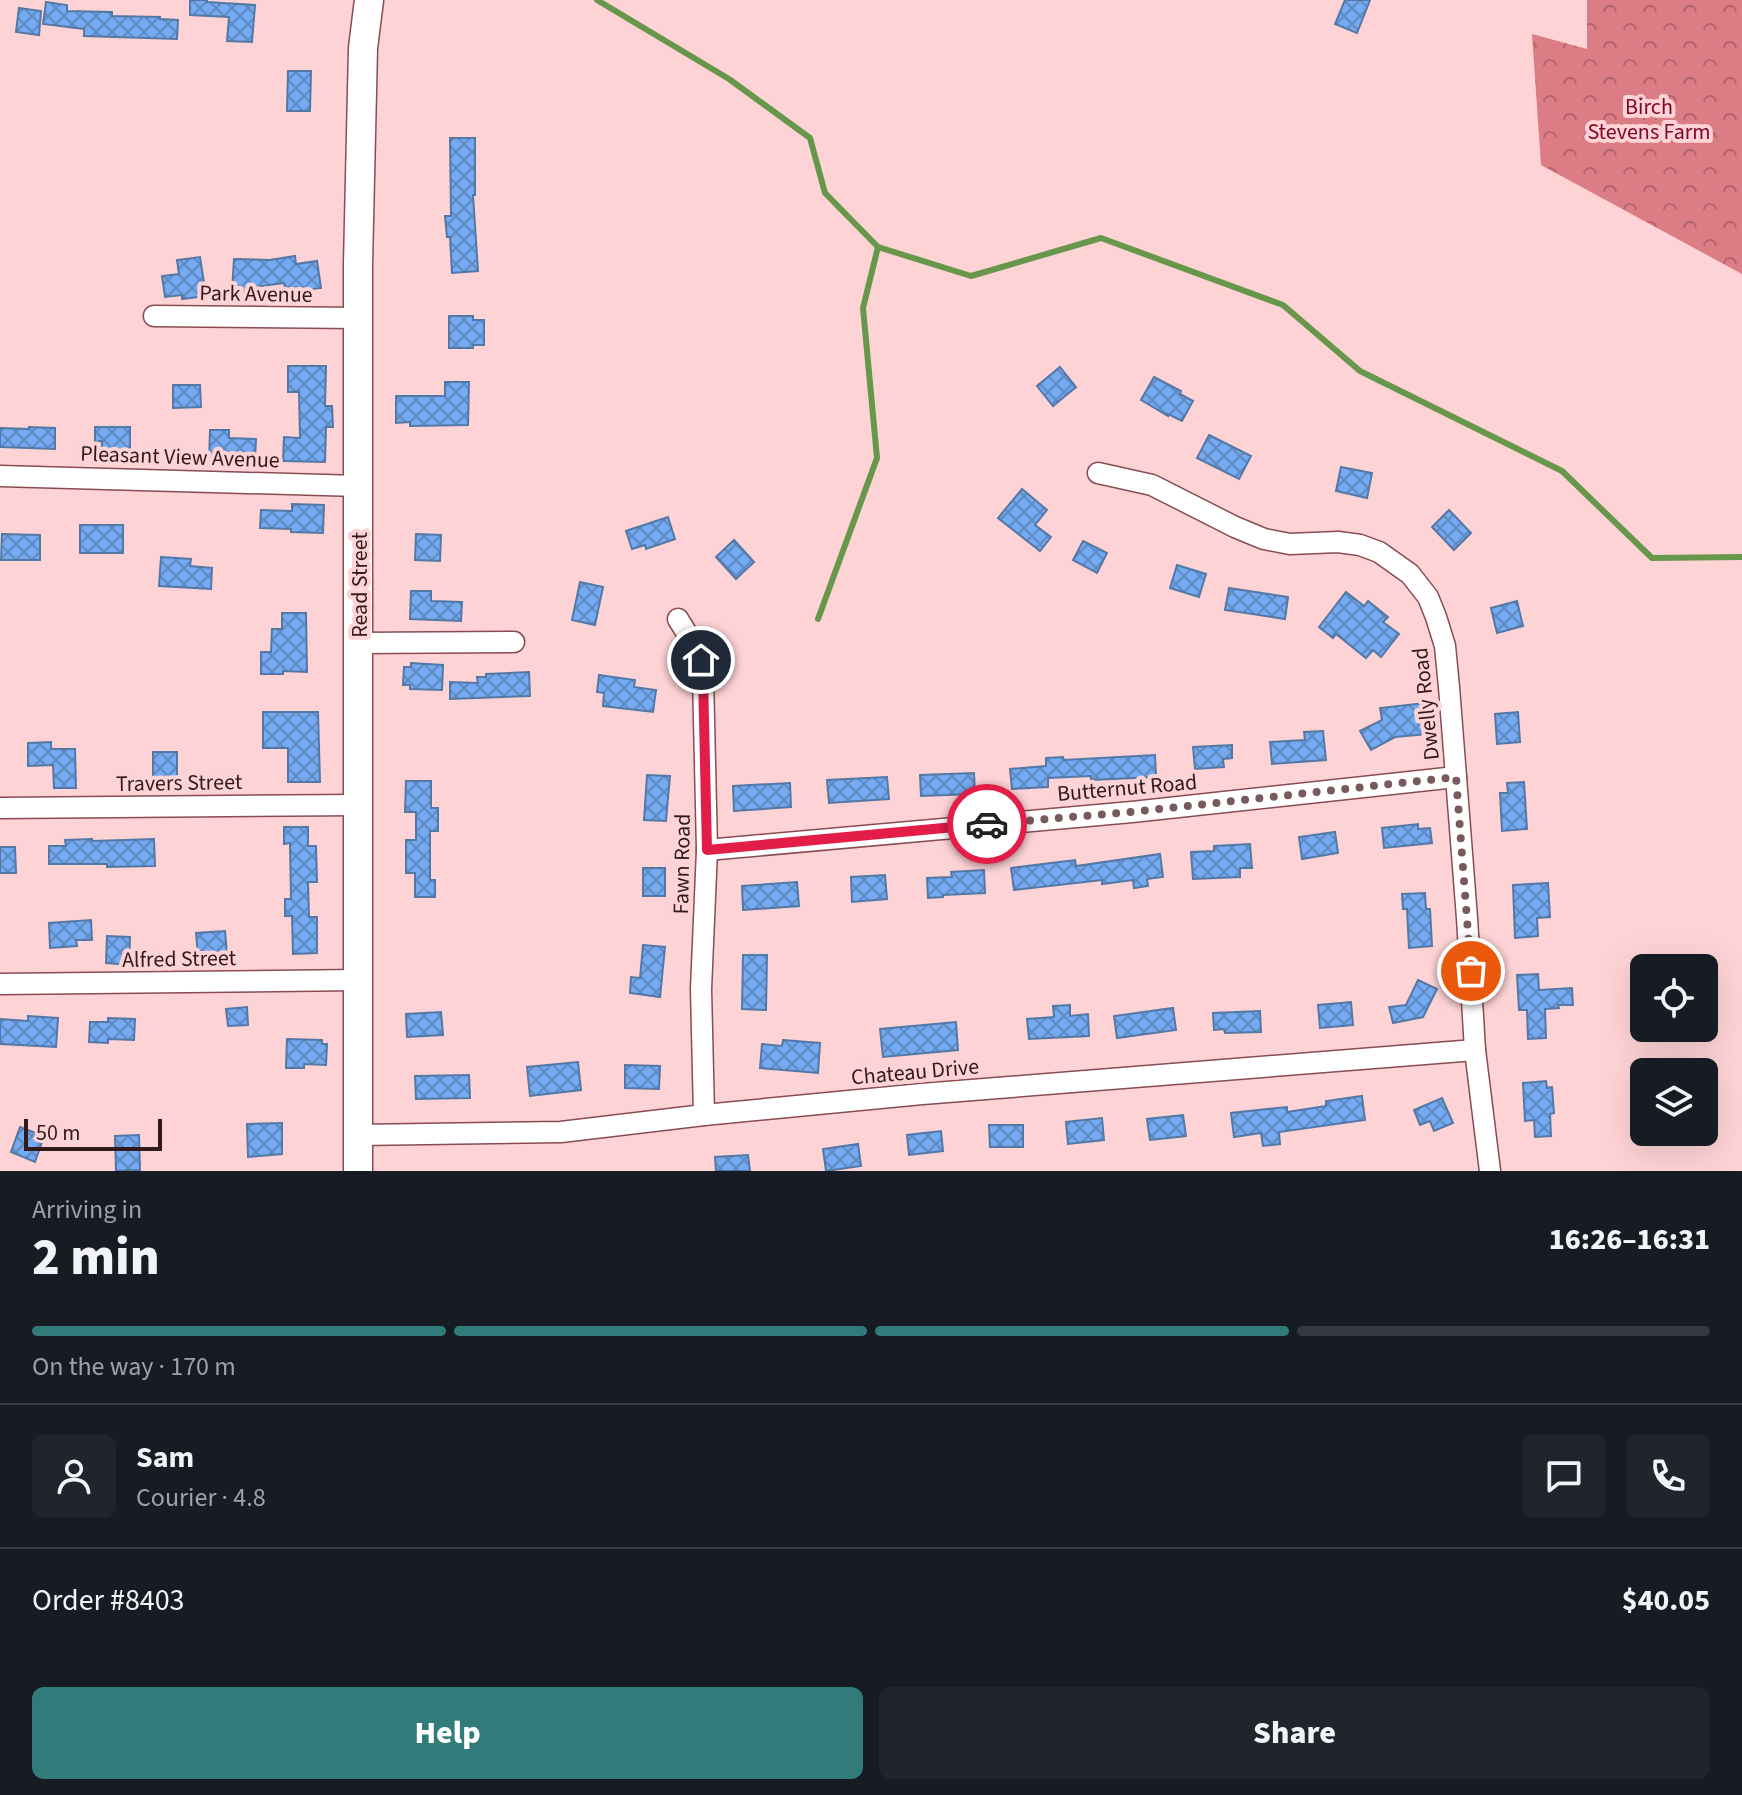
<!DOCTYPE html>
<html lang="en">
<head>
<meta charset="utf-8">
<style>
	:root { --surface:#171b24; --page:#20242c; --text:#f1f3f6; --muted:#9ea1a6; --line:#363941; --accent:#317b7a }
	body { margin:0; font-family:"Source Sans 3",sans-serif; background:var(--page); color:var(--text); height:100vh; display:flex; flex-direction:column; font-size:30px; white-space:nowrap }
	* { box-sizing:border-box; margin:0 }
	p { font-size:26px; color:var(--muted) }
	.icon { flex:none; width:44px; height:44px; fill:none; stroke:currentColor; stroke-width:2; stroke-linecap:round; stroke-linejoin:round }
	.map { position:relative; height:1171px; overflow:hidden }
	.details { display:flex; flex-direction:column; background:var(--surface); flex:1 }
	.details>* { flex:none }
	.fabs { position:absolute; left:1630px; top:954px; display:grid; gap:16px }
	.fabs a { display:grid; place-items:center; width:88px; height:88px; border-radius:12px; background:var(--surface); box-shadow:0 8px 32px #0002; font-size:40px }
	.scale { position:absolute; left:24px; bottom:20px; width:138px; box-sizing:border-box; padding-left:8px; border:4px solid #32191b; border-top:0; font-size:22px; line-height:28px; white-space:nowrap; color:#32191b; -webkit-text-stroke:6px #fed3d5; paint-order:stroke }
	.pin { position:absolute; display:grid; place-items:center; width:68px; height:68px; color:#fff; margin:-34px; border:4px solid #fff; border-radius:50%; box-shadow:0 2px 8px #0007 }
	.courier { position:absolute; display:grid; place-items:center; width:80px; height:80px; margin:-40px; border:6px solid #e11d48; border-radius:50%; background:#fff; color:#222; box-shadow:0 2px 10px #0007 }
	.summary em { font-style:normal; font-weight:800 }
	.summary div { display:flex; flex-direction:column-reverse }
	.summary { display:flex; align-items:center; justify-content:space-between; height:136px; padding:0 32px }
	h1 { font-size:52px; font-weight:800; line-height:60px }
	.bar { display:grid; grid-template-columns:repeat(4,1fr); gap:12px 8px; align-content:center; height:96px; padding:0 32px }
	.bar i { height:10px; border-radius:6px; background:var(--line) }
	.bar .current { background:var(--accent) }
	.bar p { grid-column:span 4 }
	.line { display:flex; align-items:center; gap:20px; padding:0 32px; border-top:2px solid var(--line) }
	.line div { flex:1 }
	.round { display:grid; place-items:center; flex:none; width:84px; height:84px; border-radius:12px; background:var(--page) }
	.cta { display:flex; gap:16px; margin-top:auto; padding:16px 32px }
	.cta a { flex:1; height:92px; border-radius:12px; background:var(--accent); color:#fff; font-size:32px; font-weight:800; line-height:92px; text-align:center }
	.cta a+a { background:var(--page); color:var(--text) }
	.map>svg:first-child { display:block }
</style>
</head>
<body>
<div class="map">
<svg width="1742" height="1171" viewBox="0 0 1742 1171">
	<defs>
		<pattern id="forest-crowns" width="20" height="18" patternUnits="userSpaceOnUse" patternTransform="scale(2)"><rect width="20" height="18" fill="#dc7c84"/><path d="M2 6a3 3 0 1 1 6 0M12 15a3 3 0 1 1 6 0" fill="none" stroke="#b3656b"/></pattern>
		<pattern id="building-cross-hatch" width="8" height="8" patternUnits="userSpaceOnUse" patternTransform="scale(2)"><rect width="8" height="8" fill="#73aaf1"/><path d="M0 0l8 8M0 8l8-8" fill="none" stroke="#5f8ac2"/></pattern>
	</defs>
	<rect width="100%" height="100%" fill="#fed3d5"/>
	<path fill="url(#forest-crowns)" d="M 1587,0 L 1742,0 L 1742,274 L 1541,165 L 1532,34 L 1587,49 Z"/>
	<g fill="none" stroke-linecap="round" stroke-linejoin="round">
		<g stroke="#67974a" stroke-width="6">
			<path d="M 597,0 L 729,79 L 810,138 L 825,193 L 878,247 L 971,276 L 1101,238 L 1283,305 L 1360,371 L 1562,471 L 1652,558 L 1742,557"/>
			<path d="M 818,619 L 877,458 L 863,308 L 878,247"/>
		</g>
	</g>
	<g fill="url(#building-cross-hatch)" stroke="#5478a5" stroke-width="2">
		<path d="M 190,0 L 207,0 L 207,2 L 255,5 L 252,42 L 227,41 L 229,17 L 190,15 Z"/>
		<path d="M 1345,0 L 1370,0 L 1357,33 L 1335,24 Z"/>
		<path d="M 46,2 L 67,5 L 67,11 L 112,12 L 112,16 L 160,17 L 160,19 L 178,20 L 177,39 L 84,36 L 84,29 L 43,24 Z"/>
		<path d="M 19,8 L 41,11 L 39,35 L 16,32 Z"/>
		<path d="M 288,71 L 311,71 L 310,111 L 287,111 Z"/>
		<path d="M 450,138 L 475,138 L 475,195 L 473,195 L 478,271 L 452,273 L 450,237 L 447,237 L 445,216 L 451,216 Z"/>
		<path d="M 295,256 L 296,264 L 317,261 L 321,288 L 296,291 L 296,287 L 285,288 L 284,283 L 254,287 L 254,292 L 232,291 L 234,259 L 270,260 Z"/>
		<path d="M 200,257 L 206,296 L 182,299 L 182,295 L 165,297 L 162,276 L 179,274 L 177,260 Z"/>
		<path d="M 449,316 L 473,316 L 473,320 L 484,320 L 484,345 L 473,345 L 473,348 L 449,348 Z"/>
		<path d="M 288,366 L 326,366 L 325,406 L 332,406 L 333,427 L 326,427 L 325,462 L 283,461 L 284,437 L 300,438 L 299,392 L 288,392 Z"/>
		<path d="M 1060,367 L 1076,387 L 1053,406 L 1037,386 Z"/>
		<path d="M 1154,377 L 1181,391 L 1180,394 L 1193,401 L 1182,421 L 1168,414 L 1168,416 L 1141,400 Z"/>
		<path d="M 445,382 L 469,382 L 468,425 L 410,426 L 410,422 L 396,423 L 396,396 L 445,396 Z"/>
		<path d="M 173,385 L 200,385 L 201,407 L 173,408 Z"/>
		<path d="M 29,427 L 55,428 L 55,449 L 0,447 L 0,428 L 29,429 Z"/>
		<path d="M 95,427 L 130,427 L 130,451 L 102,451 L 102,441 L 95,442 Z"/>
		<path d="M 210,430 L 229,430 L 229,438 L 256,439 L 255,459 L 229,457 L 229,461 L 209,461 Z"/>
		<path d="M 1209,435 L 1251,456 L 1239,479 L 1197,458 Z"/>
		<path d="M 1341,467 L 1372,473 L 1367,498 L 1336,491 Z"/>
		<path d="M 1022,489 L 1047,510 L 1035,525 L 1051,537 L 1040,551 L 998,518 Z"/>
		<path d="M 292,504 L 324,505 L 323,533 L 291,532 L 291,529 L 260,528 L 261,510 L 292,511 Z"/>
		<path d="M 1449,510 L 1471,533 L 1454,550 L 1432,527 Z"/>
		<path d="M 668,517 L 675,539 L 646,549 L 645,545 L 632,549 L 626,531 Z"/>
		<rect x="80" y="525" width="43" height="28"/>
		<path d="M 2,534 L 40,535 L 40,560 L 1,560 Z"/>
		<path d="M 416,534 L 441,535 L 440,561 L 415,560 Z"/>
		<path d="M 734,540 L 754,562 L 736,579 L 716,557 Z"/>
		<path d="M 1083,541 L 1107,553 L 1097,573 L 1073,560 Z"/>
		<path d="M 161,557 L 191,559 L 190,566 L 212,568 L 211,589 L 159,586 Z"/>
		<path d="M 1177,565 L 1206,574 L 1199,597 L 1170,588 Z"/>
		<path d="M 580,582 L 603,587 L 595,625 L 572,620 Z"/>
		<path d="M 1229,588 L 1288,597 L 1285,619 L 1225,610 Z"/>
		<path d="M 411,591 L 431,591 L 431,601 L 462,602 L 461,621 L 410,619 Z"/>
		<path d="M 1346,592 L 1364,606 L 1368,601 L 1388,617 L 1383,622 L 1399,634 L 1381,657 L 1373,650 L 1366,658 L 1336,634 L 1333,638 L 1319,627 Z"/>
		<path d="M 1517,601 L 1523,626 L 1497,633 L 1491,608 Z"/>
		<path d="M 282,613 L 306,613 L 307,672 L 283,671 L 283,674 L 261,674 L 261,652 L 271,652 L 272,629 L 282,629 Z"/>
		<path d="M 411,663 L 443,665 L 442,690 L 410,689 L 410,685 L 403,685 L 404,667 L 411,667 Z"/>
		<path d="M 529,672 L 530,696 L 450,699 L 450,682 L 478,683 L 477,677 L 486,677 L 486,674 Z"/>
		<path d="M 599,675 L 635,680 L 634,687 L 656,690 L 653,712 L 603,706 L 604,693 L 597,692 Z"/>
		<path d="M 1424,703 L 1427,734 L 1395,737 L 1371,750 L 1360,731 L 1382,720 L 1380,708 Z"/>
		<path d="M 263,712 L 318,712 L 320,782 L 288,782 L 288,748 L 263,748 Z"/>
		<path d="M 1518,712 L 1520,742 L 1497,744 L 1495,714 Z"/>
		<path d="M 1323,731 L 1326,760 L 1272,764 L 1270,742 L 1305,740 L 1304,732 Z"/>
		<path d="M 51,742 L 51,749 L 75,749 L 76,788 L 54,788 L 53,765 L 28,766 L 28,743 Z"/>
		<path d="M 1232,745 L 1232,758 L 1223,759 L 1224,767 L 1195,769 L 1193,747 Z"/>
		<rect x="153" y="752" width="24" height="33"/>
		<path d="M 1155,755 L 1156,777 L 1091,780 L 1091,776 L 1048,778 L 1048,787 L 1012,789 L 1010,769 L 1046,766 L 1046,758 L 1063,757 L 1064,760 Z"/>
		<path d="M 974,773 L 975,794 L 921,796 L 920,775 Z"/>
		<path d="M 647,775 L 670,776 L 666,821 L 644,820 Z"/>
		<path d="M 887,777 L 889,799 L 829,803 L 827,780 Z"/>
		<path d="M 406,781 L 431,781 L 431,808 L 438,808 L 438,831 L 430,831 L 430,880 L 435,880 L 435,897 L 415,897 L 415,873 L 406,873 L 406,840 L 416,840 L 416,812 L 405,812 Z"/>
		<path d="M 1524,782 L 1527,829 L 1502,831 L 1500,793 L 1508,793 L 1507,783 Z"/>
		<path d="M 790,783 L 791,807 L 734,811 L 733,786 Z"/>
		<path d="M 1418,824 L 1418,829 L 1430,828 L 1432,843 L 1384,848 L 1382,828 Z"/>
		<path d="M 284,827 L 308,827 L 308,846 L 316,846 L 317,882 L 308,882 L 309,917 L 317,917 L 317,953 L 293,954 L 292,916 L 285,916 L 285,899 L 291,899 L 290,843 L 284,844 Z"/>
		<path d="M 1335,832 L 1338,853 L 1302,859 L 1299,837 Z"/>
		<path d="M 92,839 L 92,841 L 154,839 L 155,866 L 107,867 L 107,864 L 49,864 L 49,846 L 66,846 L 65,840 Z"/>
		<path d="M 1250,844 L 1252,868 L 1240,868 L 1240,877 L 1193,879 L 1191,852 L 1214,851 L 1214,846 Z"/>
		<path d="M 0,847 L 15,847 L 16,873 L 0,873 Z"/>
		<path d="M 1160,854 L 1163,877 L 1147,879 L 1148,886 L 1134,888 L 1133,880 L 1102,884 L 1102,880 L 1014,890 L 1011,868 L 1075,860 L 1076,866 Z"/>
		<rect x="643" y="868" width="22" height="28"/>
		<path d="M 984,870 L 985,893 L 943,895 L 943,897 L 928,898 L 927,878 L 952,877 L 951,872 Z"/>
		<path d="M 885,875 L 887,899 L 852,902 L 851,877 Z"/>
		<path d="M 797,882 L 799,906 L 743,910 L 742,886 Z"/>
		<path d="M 1548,883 L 1550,917 L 1537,918 L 1538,936 L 1515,938 L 1513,885 Z"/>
		<path d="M 1425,893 L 1426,909 L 1430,909 L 1432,946 L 1409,948 L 1407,909 L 1403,909 L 1402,894 Z"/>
		<path d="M 91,920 L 92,940 L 76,940 L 77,946 L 50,948 L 49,923 Z"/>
		<path d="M 225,931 L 227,954 L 198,956 L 196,933 Z"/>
		<path d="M 107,936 L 130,937 L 129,965 L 106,963 Z"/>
		<path d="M 643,945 L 665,947 L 660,997 L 630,993 L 631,977 L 640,978 Z"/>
		<path d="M 743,955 L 767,955 L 766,1010 L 742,1009 Z"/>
		<path d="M 1538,974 L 1539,990 L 1572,988 L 1573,1005 L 1558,1005 L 1559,1008 L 1545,1009 L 1546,1038 L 1528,1039 L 1527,1010 L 1519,1010 L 1517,975 Z"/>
		<path d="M 1418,980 L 1437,989 L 1423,1017 L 1393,1023 L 1389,1007 L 1406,1005 Z"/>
		<path d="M 1351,1002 L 1353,1025 L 1320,1028 L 1318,1005 Z"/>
		<path d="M 1070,1005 L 1070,1016 L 1088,1014 L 1089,1036 L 1029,1039 L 1027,1019 L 1054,1017 L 1053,1006 Z"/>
		<path d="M 247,1007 L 248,1025 L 228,1026 L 226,1009 Z"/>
		<path d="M 1173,1008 L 1176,1030 L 1117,1038 L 1114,1016 Z"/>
		<path d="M 1260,1011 L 1261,1032 L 1225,1033 L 1224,1029 L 1214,1030 L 1213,1013 Z"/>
		<path d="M 441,1012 L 443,1035 L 407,1037 L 406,1014 Z"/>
		<path d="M 28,1016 L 58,1018 L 56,1047 L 0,1044 L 0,1019 L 28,1021 Z"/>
		<path d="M 108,1018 L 135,1019 L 134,1040 L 108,1039 L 108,1043 L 89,1042 L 90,1022 L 108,1022 Z"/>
		<path d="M 956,1022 L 958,1050 L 883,1057 L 880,1029 Z"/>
		<path d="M 287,1039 L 322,1040 L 322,1044 L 327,1044 L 326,1065 L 304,1064 L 304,1068 L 286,1068 Z"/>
		<path d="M 783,1040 L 820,1043 L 818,1073 L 760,1068 L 762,1044 L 782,1046 Z"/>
		<path d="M 578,1062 L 581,1090 L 530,1096 L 527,1067 Z"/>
		<path d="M 625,1065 L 660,1066 L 659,1089 L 625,1088 Z"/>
		<path d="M 469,1075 L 470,1098 L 416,1099 L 415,1076 Z"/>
		<path d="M 1546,1081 L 1547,1088 L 1552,1087 L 1554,1113 L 1550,1114 L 1551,1136 L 1535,1137 L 1534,1120 L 1525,1121 L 1523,1083 Z"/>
		<path d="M 1362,1096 L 1365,1120 L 1279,1132 L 1280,1144 L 1263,1146 L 1261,1133 L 1234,1137 L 1231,1113 L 1287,1107 L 1287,1112 L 1326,1106 L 1326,1101 Z"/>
		<path d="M 1442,1098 L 1453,1123 L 1434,1131 L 1430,1121 L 1420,1125 L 1414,1110 Z"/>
		<path d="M 1183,1115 L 1186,1136 L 1150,1140 L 1147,1119 Z"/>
		<path d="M 1102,1118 L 1104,1140 L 1068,1144 L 1066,1122 Z"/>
		<path d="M 282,1123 L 282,1154 L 248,1157 L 247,1124 Z"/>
		<path d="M 989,1125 L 1023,1125 L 1023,1147 L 990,1147 Z"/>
		<path d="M 20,1127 L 44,1136 L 35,1162 L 11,1152 Z"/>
		<path d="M 941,1131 L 943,1151 L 909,1155 L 907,1135 Z"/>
		<path d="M 139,1135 L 140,1170 L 116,1171 L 115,1136 Z"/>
		<path d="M 858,1144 L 861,1166 L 826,1171 L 823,1149 Z"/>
		<path d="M 748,1155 L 750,1171 L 716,1171 L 715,1157 Z"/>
	</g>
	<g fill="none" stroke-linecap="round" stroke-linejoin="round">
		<defs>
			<g id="street">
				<path d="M 154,316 L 359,318"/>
				<path d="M 1098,473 L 1152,485 L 1235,527 L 1264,539 L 1290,544 L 1338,542 L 1360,545 L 1379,552 L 1410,574 L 1428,597 L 1436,617 L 1445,646 L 1449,687 L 1467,918 L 1475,1050 L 1490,1171"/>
				<path d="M 0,476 L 359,486"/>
				<path d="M 678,619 C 690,638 700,654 703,676 L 707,850 L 701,989 L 704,1115"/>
				<path d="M 359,643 L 514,642"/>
				<path d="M 0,808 L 358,805"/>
				<path d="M 707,850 L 1132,812 L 1456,777"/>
				<path d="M 0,984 L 358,980"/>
				<path d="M 358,1135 L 561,1132 L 704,1115 L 922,1094 L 1475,1050"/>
			</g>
			<path id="secondary" d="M 358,1171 L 358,264 L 363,48 L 369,0"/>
		</defs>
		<use href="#street" stroke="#884c51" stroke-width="23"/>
		<use href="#secondary" stroke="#884c51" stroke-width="31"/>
		<use href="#street" stroke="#fff" stroke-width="20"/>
		<use href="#secondary" stroke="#fff" stroke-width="28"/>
	</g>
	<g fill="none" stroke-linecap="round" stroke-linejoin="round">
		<path stroke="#795a5c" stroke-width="8" stroke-dasharray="0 14.4" d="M 987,824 L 1132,812 L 1456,777 L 1471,971"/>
		<path stroke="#e11d48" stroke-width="10" d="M 701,660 L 703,676 L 707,850 L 987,824"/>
	</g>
	<g text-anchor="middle" stroke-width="8" stroke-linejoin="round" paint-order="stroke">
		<g font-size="22" fill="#800629" stroke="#fed3d5">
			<text x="1649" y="114">Birch<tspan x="1649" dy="25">Stevens Farm</tspan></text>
		</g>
		<g font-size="22" fill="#32191b" stroke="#fed3d5">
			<text transform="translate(256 293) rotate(1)" y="8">Park Avenue</text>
			<text transform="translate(180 456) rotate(2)" y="8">Pleasant View Avenue</text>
			<text transform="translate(359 585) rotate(-90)" y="8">Read Street</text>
			<text transform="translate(1425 704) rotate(-96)" y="8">Dwelly Road</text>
			<text transform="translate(179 782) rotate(-1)" y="8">Travers Street</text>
			<text transform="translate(1127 787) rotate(-5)" y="8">Butternut Road</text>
			<text transform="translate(681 864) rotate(-89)" y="8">Fawn Road</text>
			<text transform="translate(179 958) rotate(-1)" y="8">Alfred Street</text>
			<text transform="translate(915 1071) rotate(-5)" y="8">Chateau Drive</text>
		</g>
	</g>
</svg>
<div class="fabs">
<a><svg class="icon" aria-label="locate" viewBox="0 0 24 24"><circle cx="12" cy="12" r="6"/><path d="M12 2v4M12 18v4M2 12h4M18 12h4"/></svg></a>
<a><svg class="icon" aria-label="layers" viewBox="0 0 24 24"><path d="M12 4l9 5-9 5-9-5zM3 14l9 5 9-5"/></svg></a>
</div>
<div class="scale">50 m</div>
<div class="pin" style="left:1471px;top:971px;background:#ea580c"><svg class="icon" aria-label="bag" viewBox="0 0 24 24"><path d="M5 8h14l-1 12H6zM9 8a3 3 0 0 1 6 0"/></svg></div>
<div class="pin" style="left:701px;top:660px;background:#1f2937"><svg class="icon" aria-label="home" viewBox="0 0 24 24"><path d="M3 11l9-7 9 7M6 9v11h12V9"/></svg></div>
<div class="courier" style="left:987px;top:824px"><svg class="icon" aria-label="car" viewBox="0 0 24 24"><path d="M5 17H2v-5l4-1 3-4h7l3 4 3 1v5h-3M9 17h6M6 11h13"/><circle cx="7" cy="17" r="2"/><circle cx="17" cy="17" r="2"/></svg></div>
</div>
<section class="details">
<div class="summary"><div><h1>2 min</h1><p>Arriving in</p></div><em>16:26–16:31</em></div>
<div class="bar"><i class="current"></i><i class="current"></i><i class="current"></i><i></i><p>On the way · 170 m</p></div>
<div class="line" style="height:144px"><a class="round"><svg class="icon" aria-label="person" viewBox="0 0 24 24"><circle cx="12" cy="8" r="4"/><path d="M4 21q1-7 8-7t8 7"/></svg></a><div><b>Sam</b><p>Courier · 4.8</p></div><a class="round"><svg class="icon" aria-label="chat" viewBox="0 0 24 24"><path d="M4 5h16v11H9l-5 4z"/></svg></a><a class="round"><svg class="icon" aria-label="phone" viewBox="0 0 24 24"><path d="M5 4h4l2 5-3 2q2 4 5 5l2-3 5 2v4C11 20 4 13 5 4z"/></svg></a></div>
<div class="line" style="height:104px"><div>Order #8403</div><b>$40.05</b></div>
<div class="cta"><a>Help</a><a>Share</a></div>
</section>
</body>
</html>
